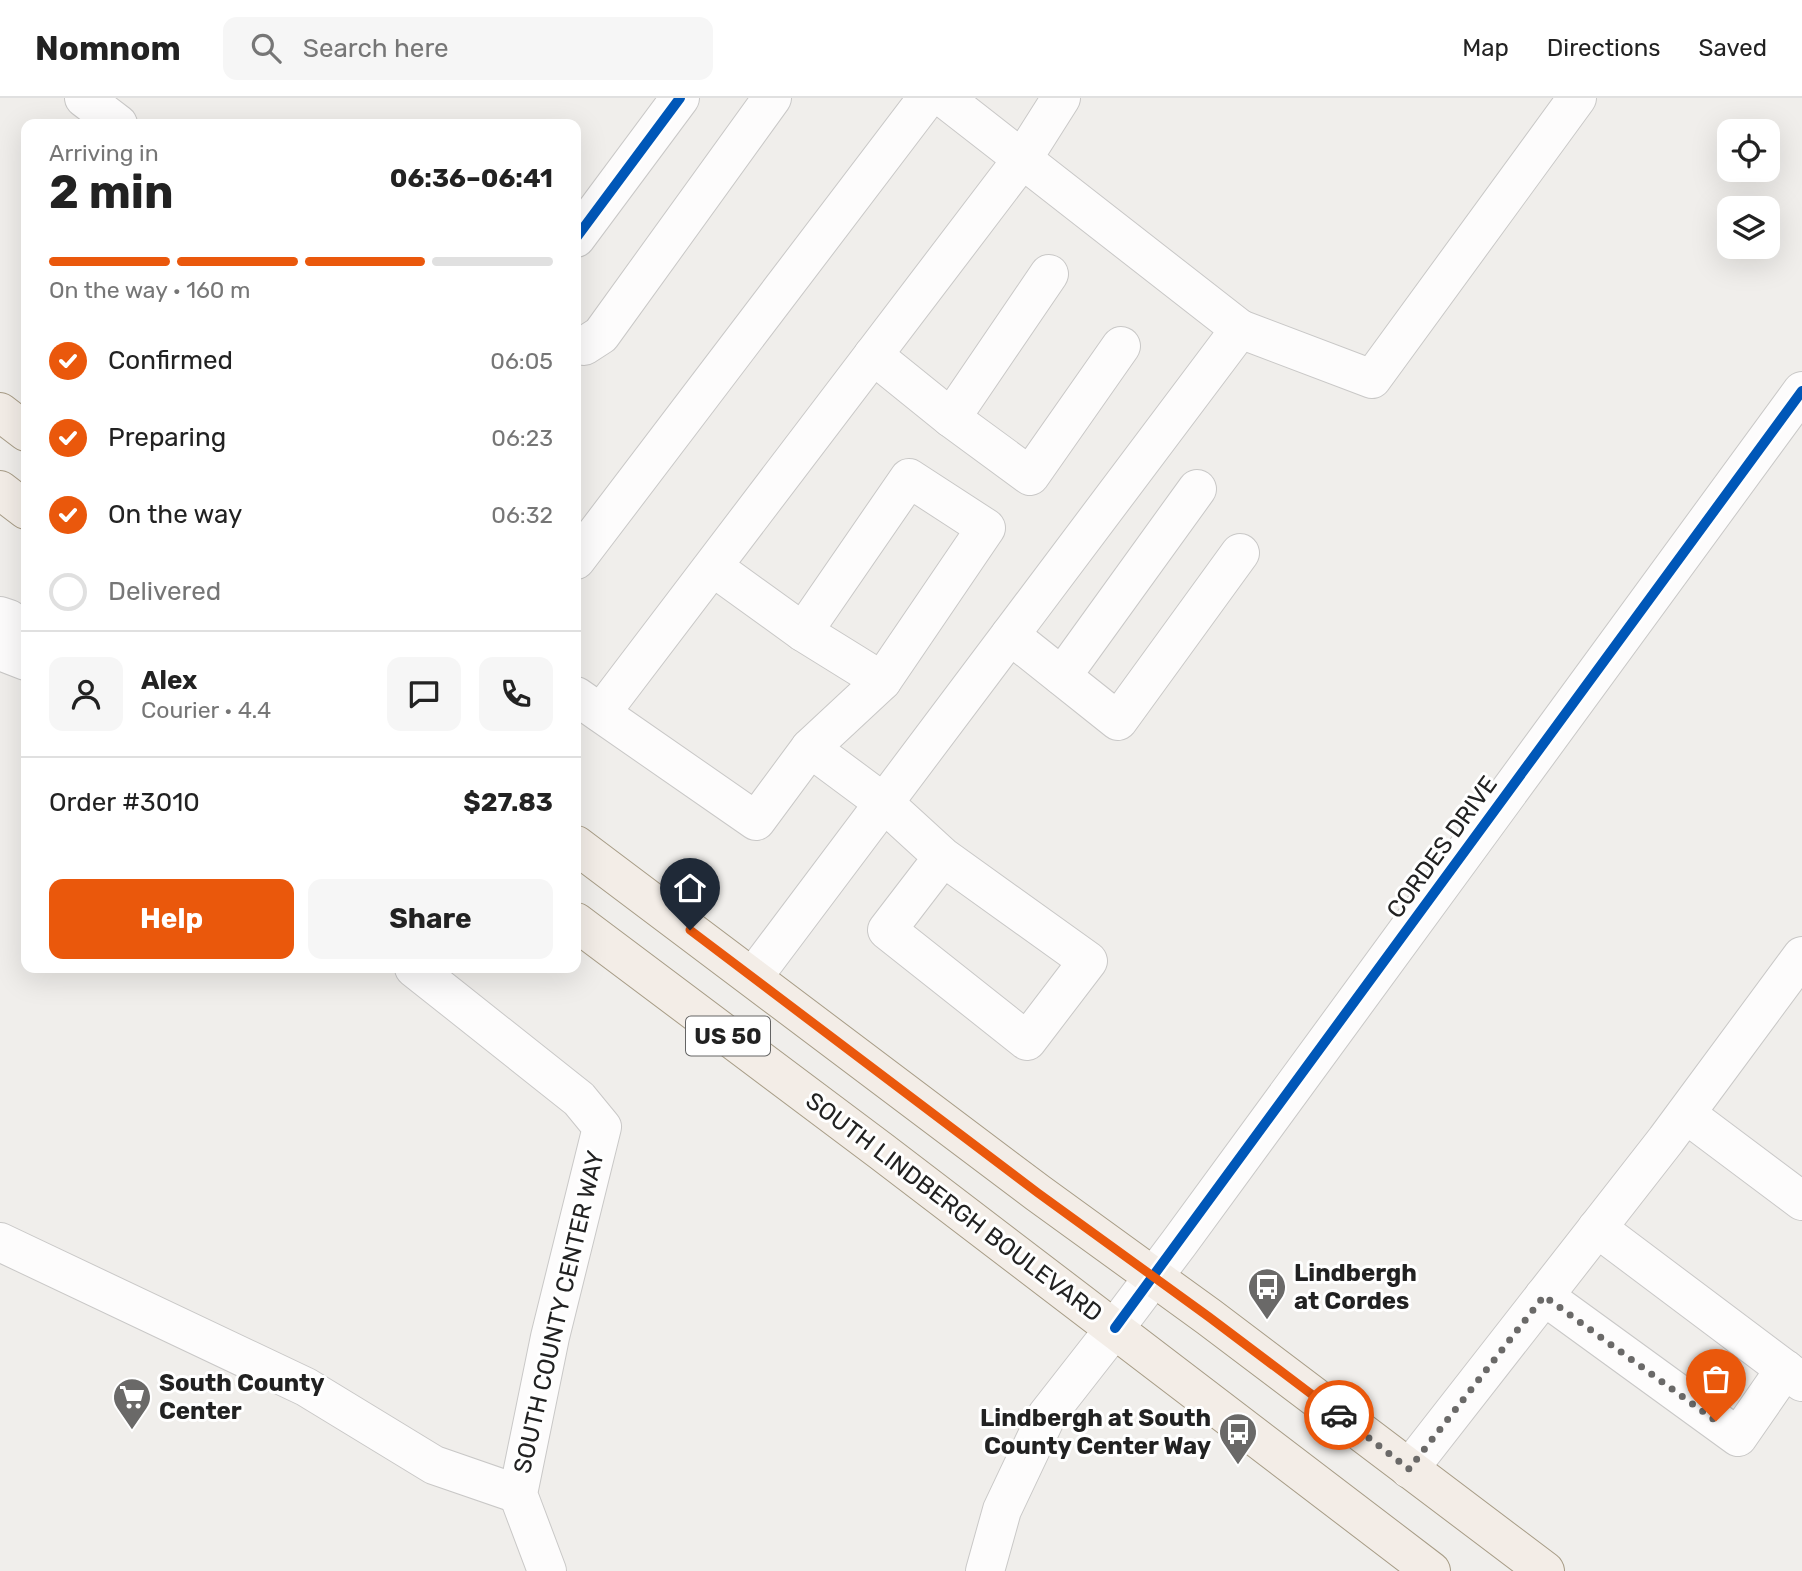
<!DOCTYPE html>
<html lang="en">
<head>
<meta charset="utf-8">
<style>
	:root { --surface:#fff; --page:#f6f6f6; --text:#222; --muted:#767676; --line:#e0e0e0; --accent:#ea580c }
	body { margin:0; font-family:Rubik,sans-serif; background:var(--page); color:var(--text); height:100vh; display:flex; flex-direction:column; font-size:26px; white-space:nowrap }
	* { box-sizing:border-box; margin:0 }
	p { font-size:23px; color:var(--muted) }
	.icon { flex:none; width:38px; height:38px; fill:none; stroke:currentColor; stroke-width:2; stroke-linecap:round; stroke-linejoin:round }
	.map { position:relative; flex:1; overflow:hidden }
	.panel { position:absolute; left:21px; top:21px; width:560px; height:854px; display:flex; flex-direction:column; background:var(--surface); border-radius:14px; box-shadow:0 7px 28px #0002 }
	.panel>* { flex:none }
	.fabs { position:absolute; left:1717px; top:21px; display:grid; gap:14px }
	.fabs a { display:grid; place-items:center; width:63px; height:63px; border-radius:14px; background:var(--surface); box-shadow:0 7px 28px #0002; font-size:35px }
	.pin { position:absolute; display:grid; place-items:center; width:60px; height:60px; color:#fff; margin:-72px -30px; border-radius:50% 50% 50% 0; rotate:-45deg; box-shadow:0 0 7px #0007 }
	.pin .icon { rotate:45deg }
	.courier { position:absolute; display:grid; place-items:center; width:70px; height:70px; margin:-35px; border:5px solid #ea580c; border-radius:50%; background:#fff; color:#222; box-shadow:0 2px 9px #0007 }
	.overview em { font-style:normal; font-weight:700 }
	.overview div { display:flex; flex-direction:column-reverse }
	.overview { display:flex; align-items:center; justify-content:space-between; height:119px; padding:0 28px }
	h1 { font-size:46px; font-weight:700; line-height:52px }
	.bar { display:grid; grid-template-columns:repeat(4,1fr); gap:10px 7px; align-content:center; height:84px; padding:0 28px }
	.bar i { height:9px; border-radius:5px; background:var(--line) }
	.bar .active { background:var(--accent) }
	.bar p { grid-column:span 4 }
	.line { display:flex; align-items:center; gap:18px; padding:0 28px; border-top:2px solid var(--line) }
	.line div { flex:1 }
	.round { display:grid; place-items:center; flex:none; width:74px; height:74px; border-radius:14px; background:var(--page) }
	ol { padding:0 28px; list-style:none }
	li { display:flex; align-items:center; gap:21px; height:77px }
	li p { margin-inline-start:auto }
	li .icon { padding:7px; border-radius:50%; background:var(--accent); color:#fff; stroke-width:4 }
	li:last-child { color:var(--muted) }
	li i { width:38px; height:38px; border:4px solid var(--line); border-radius:50% }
	.primary-button { display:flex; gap:14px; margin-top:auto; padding:14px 28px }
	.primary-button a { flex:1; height:80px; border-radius:14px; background:var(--accent); color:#fff; font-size:28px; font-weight:700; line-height:80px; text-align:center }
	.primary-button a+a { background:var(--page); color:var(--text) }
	header { display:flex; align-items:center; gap:42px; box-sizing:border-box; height:98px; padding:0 35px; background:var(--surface); border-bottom:2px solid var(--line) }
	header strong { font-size:33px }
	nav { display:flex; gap:38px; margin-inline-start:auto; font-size:24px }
	.search { width:490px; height:63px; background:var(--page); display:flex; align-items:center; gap:18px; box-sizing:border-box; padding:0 24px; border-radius:14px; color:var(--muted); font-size:26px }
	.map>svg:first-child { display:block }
</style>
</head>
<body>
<header>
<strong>Nomnom</strong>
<div class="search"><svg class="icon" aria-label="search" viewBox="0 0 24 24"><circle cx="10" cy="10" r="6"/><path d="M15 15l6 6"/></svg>Search here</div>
<nav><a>Map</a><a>Directions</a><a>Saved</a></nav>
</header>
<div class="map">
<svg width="1802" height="1473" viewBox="0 0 1802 1473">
	<rect width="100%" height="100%" fill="#f0eeeb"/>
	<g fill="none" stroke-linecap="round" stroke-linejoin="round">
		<defs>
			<g id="minor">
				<path d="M 84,0 L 118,26"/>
				<path d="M 576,140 L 680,0"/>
				<path d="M 1240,231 L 1372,281 L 1577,0"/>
				<path d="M 576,247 L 584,248 L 601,237 L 772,0"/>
				<path d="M 873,257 L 951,320 L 1030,378 L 1121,248"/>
				<path d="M 951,320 L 1049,176"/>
				<path d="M 576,462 L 927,0"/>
				<path d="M 713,469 L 803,534 L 882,583"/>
				<path d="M 0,518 L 9,521 L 26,533"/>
				<path d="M 803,534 L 909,380 L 986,430 L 882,583 L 810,650"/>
				<path d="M 1010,537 L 1118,623 L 1240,455"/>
				<path d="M 0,553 L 26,563"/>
				<path d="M 1062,578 L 1197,391"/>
				<path d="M 576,598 L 756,723 L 810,650 L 884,705 L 943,759 L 1088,863 L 1027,943 L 887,832 L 943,759"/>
				<path d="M 601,615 L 1023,60 L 1061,0"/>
				<path d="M 414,870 L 579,1001 L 602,1029 L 550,1239 L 518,1396 L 547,1473"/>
				<path d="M 753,879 L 1240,231 L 944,0"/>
				<path d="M 1686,1016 L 1802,1103"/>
				<path d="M 1597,1130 L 1802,1284"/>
				<path d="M 0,1144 L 306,1289 L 434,1367 L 518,1396"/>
				<path d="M 1544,1198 L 1738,1339 L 1785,1271"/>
				<path d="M 1409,1371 L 1666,1042 L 1802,858"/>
				<path d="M 985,1473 L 1002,1412 L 1047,1317 L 1115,1230 L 1179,1145 L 1802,293"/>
			</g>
			<g id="major">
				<path d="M 0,314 L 26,334"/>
				<path d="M 0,392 L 26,412"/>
				<path d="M 576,747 L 1038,1095 L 1209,1219 L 1545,1473"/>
				<path d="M 576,824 L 881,1053 L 1431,1473"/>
			</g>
		</defs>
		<use href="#minor" stroke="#c9c8c7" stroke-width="40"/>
		<use href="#major" stroke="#a79c86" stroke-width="40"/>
		<use href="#minor" stroke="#fdfcfc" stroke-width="38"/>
		<use href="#major" stroke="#f3ede7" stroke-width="38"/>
		<defs>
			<g id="cycleway">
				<path d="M 576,140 L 680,0"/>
				<path d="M 1115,1230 L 1802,293"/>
			</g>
		</defs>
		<use href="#cycleway" stroke="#fff" stroke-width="15"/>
		<use href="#cycleway" stroke="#0057b8" stroke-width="10"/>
	</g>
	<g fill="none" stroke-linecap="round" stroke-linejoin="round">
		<path stroke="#6a6968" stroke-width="7" stroke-dasharray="0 12.6" d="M 1339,1317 L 1409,1371 L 1544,1198 L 1716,1323"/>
		<path stroke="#ea580c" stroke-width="9" d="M 690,832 L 1038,1095 L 1209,1219 L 1339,1317"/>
	</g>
	<defs>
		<symbol id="bus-pin" viewBox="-11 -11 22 30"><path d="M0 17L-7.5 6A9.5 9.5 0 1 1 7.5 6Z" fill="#6a6968" stroke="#fff"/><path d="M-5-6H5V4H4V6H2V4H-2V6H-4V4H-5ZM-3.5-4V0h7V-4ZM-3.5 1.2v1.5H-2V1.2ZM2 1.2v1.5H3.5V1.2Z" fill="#fff"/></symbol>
		<symbol id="supermarket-pin" viewBox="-11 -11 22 30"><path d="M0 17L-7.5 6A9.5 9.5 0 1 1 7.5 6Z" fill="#6a6968" stroke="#fff"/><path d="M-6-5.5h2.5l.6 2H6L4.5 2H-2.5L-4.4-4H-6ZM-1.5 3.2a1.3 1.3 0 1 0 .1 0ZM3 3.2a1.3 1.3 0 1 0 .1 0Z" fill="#fff"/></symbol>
	</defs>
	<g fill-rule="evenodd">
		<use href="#bus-pin" x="1245" y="1167" width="44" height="60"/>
		<use href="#supermarket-pin" x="110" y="1277" width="44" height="60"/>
		<use href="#bus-pin" x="1216" y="1312" width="44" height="60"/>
	</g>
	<g text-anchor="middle" stroke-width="6" stroke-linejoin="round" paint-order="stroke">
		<rect fill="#fff" stroke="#646464" stroke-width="2" x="686" y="918.5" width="84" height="39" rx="5"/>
		<g font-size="23" font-weight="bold" fill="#222">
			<text x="728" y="946">US 50</text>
		</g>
		<g font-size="24" fill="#222" stroke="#fff">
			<text transform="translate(1442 749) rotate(-54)" y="8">CORDES DRIVE</text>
			<text transform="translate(954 1109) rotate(37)" y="8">SOUTH LINDBERGH BOULEVARD</text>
			<text transform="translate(559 1214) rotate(-77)" y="8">SOUTH COUNTY CENTER WAY</text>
		</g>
		<g font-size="24" font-weight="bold" fill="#222" stroke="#fff" text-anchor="start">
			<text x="1294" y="1183">Lindbergh<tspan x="1294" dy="28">at Cordes</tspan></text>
			<text x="159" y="1293">South County<tspan x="159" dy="28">Center</tspan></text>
			<text x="1211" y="1328" text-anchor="end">Lindbergh at South<tspan x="1211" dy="28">County Center Way</tspan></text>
		</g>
	</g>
</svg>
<div class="fabs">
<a><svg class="icon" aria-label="locate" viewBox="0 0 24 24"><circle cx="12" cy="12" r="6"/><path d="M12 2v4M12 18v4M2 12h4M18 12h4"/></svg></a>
<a><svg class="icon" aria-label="layers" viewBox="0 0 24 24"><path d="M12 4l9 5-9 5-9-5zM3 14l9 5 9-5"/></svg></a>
</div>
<div class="pin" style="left:1716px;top:1323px;background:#ea580c"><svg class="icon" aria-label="bag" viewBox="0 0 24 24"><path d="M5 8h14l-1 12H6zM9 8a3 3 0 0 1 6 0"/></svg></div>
<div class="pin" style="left:690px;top:832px;background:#1f2937"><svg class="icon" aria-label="home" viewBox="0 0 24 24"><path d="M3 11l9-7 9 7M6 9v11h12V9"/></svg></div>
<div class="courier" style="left:1339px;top:1317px"><svg class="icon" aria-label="car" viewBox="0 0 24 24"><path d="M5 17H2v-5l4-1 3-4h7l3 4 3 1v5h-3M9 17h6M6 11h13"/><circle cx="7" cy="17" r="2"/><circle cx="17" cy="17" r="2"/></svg></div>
<section class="panel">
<div class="overview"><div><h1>2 min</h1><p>Arriving in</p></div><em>06:36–06:41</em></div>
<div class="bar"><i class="active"></i><i class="active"></i><i class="active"></i><i></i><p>On the way · 160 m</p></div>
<ol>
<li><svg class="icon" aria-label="check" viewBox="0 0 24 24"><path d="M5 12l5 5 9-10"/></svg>Confirmed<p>06:05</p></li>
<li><svg class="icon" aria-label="check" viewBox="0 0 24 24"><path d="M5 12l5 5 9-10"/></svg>Preparing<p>06:23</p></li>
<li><svg class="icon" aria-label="check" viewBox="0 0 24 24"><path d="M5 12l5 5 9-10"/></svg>On the way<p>06:32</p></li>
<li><i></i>Delivered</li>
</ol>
<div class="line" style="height:126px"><a class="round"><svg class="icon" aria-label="person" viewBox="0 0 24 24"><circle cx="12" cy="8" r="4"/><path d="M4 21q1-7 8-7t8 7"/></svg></a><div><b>Alex</b><p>Courier · 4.4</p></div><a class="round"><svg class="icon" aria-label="chat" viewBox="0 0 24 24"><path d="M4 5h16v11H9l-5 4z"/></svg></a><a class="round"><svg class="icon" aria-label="phone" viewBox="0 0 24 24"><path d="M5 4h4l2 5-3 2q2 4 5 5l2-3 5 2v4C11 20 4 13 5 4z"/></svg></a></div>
<div class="line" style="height:91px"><div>Order #3010</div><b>$27.83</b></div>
<div class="primary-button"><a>Help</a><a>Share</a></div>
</section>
</div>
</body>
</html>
